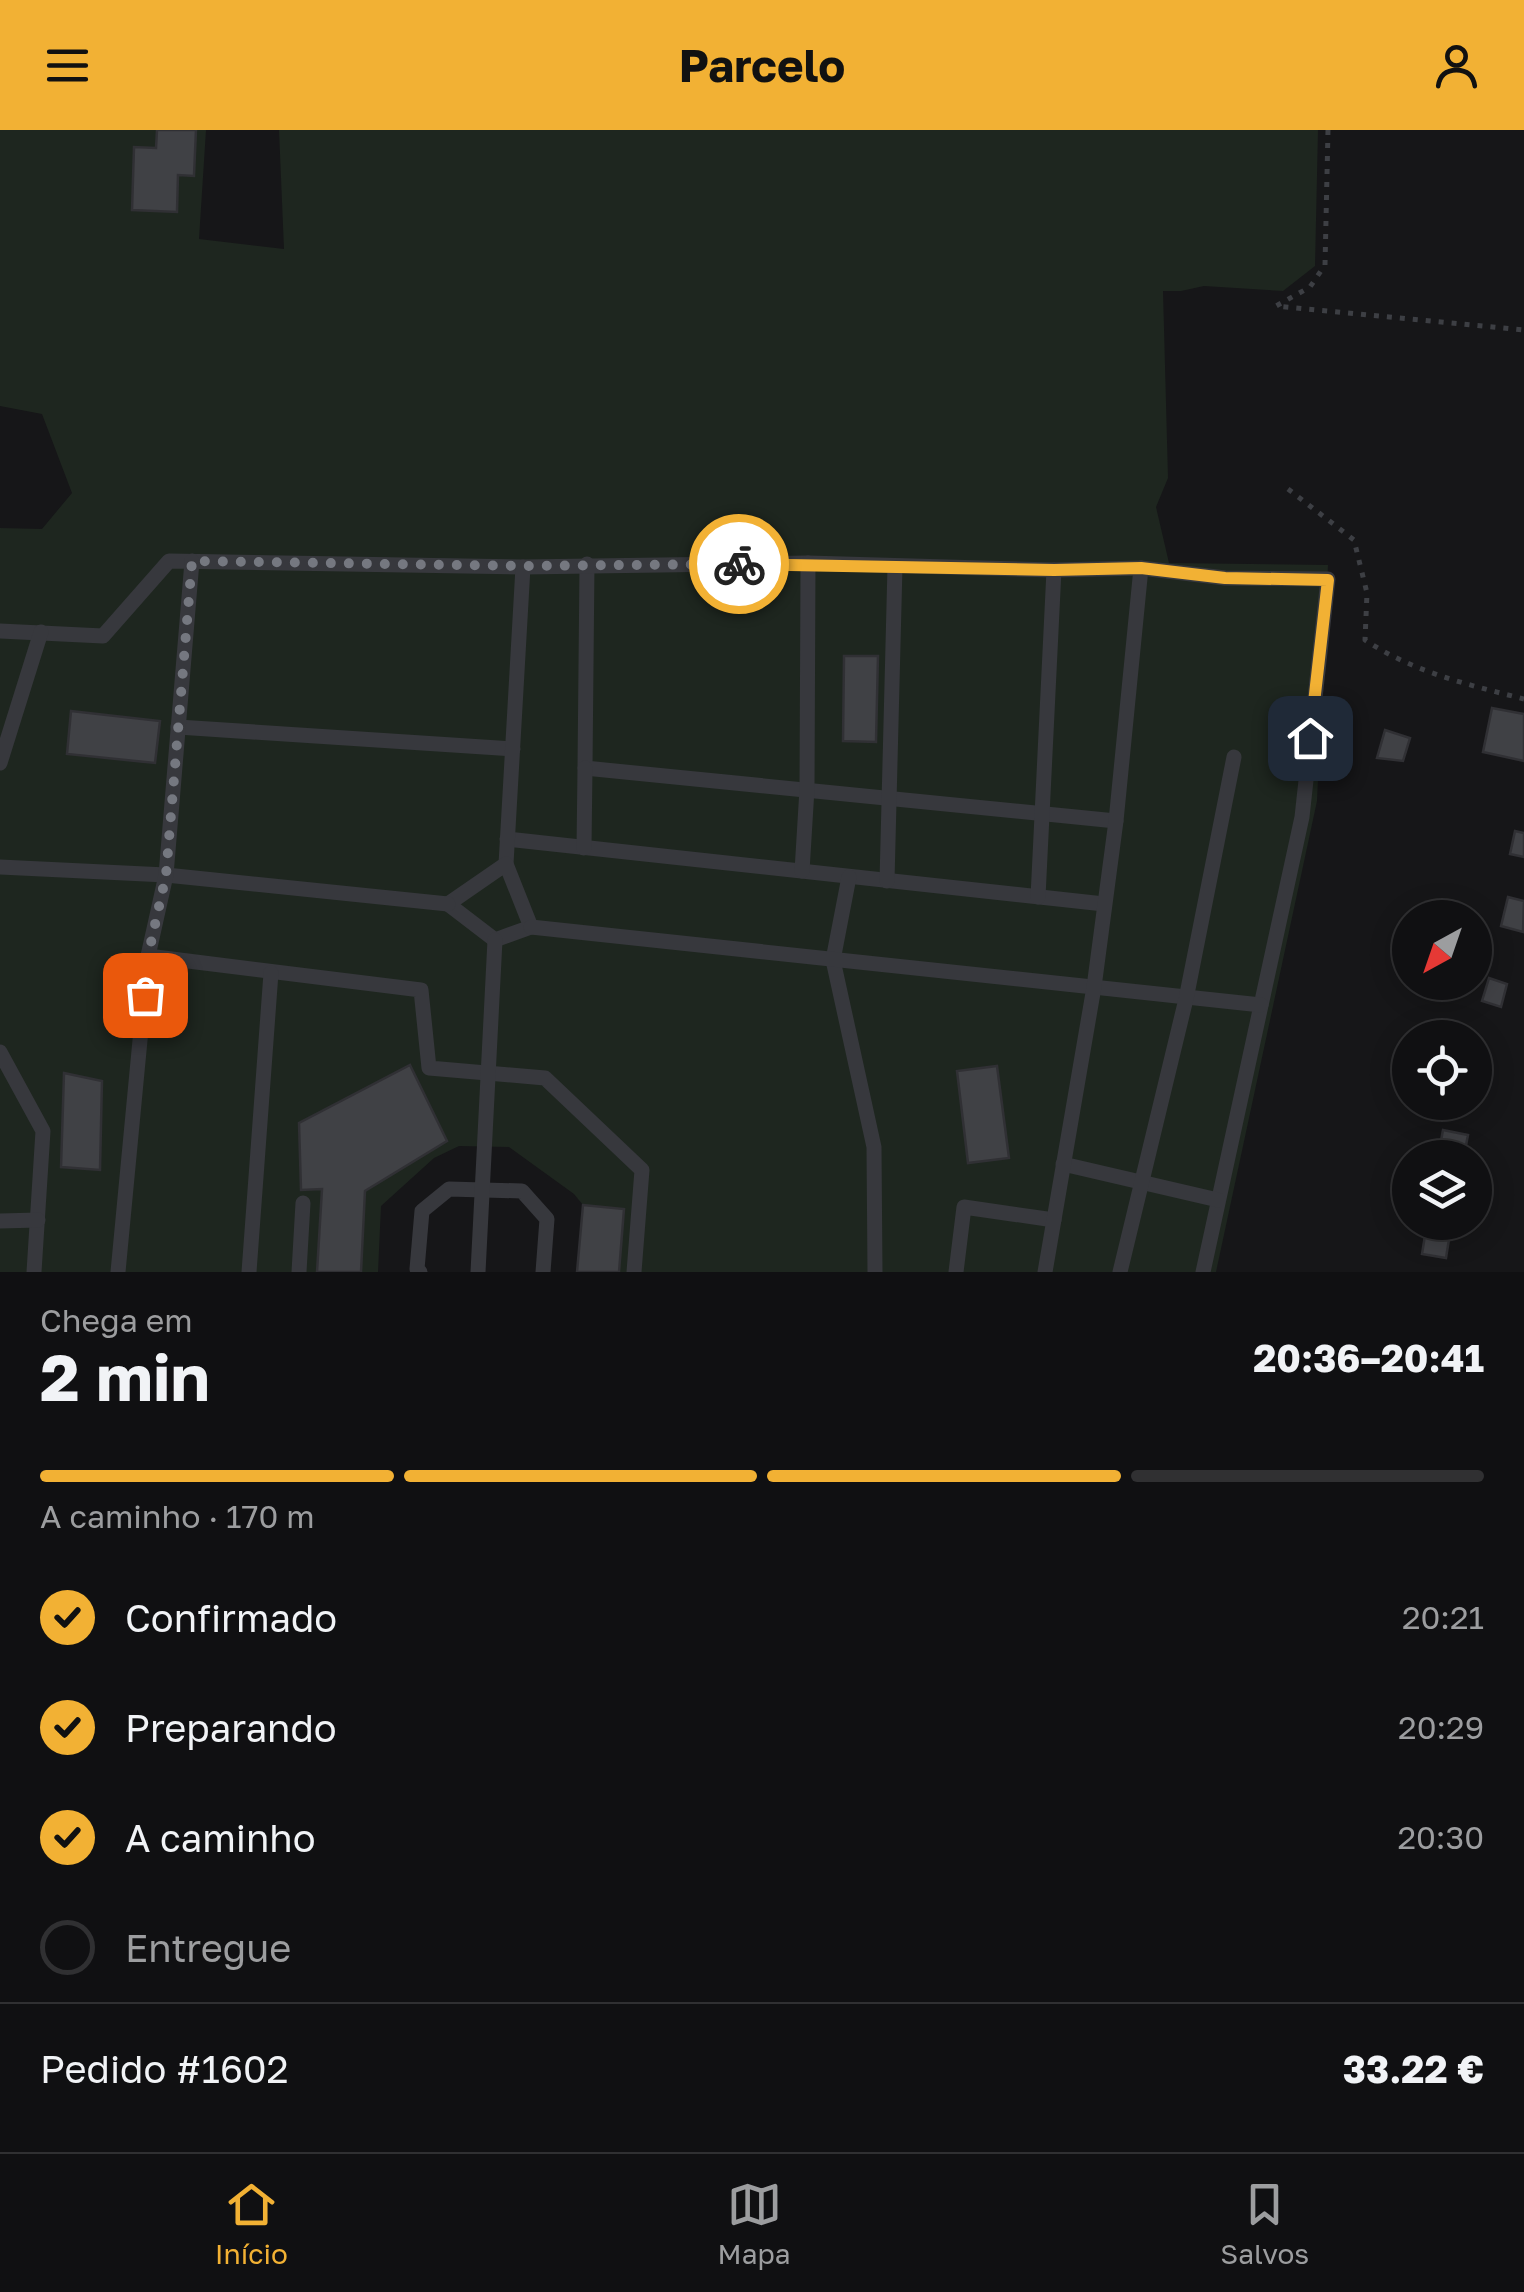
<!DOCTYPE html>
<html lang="pt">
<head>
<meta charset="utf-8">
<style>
	:root { --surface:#101012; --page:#19191b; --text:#f1f3f6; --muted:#9c9d9f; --line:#303032; --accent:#f2b134 }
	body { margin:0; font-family:"Golos Text",sans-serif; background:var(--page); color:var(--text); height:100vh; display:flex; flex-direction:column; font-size:38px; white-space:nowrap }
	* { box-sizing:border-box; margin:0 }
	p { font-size:32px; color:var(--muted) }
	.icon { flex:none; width:55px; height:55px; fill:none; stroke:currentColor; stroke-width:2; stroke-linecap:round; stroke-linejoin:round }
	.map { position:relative; height:1142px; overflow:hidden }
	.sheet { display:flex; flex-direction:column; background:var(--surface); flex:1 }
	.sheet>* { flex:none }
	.needle { width:65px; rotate:220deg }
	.tools { position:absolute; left:1392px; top:770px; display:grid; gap:20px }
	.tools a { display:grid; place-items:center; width:100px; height:100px; border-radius:50%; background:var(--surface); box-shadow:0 5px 25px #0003,0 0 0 2px var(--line); font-size:50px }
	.pin { position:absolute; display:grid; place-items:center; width:85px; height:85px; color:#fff; margin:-42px; border-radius:20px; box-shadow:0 5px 15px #0006 }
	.courier { position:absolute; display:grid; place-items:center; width:100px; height:100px; margin:-50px; border:8px solid #f2b134; border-radius:50%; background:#fff; color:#222; box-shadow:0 2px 12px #0007 }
	.overview em { font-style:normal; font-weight:700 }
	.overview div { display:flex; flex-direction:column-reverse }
	.overview { display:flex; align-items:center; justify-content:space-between; height:170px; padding:0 40px }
	h1 { font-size:65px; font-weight:700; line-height:75px }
	.bar { display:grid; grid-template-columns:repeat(4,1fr); gap:15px 10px; align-content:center; height:120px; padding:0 40px }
	.bar i { height:12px; border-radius:8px; background:var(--line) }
	.bar .selected { background:var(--accent) }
	.bar p { grid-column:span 4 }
	.line { display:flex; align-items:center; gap:25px; padding:0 40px; border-top:2px solid var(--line) }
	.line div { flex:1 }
	ol { padding:0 40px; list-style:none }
	li { display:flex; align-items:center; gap:30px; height:110px }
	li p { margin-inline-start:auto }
	li .icon { padding:10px; border-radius:50%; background:var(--accent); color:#111; stroke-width:4 }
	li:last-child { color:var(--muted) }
	li i { width:55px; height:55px; border:5px solid var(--line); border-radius:50% }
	header { display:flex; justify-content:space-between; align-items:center; height:130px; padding:0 40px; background:var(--accent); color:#111; font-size:45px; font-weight:700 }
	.tab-bar { display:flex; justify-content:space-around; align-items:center; height:140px; border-top:2px solid var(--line); background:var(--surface); font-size:28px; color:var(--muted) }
	.tab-bar a { display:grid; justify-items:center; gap:5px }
	.tab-bar .selected { color:var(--accent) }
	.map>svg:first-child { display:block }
</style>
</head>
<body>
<header><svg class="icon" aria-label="menu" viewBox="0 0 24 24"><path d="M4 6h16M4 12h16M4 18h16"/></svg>Parcelo<svg class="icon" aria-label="person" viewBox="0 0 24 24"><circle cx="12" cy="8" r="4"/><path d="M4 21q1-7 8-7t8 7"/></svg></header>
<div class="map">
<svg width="1524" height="1142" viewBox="0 0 1524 1142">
	<rect width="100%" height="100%" fill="#161618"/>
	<path fill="#1e261f" d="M 0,0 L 206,0 L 199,109 L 284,119 L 279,0 L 1318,0 L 1315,136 L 1283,161 L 1204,156 L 1181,161 L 1163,161 L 1168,348 L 1156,377 L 1169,433 L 1328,435 L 1317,671 L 1216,1142 L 577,1142 L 583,1075 L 574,1064 L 509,1017 L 459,1016 L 434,1028 L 381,1076 L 378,1142 L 0,1142 L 0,398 L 42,399 L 72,363 L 42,284 L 0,276 Z"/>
	<g fill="#404145" stroke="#303034" stroke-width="2.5">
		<path d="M 157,0 L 196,0 L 194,46 L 178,45 L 177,82 L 132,80 L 134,17 L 156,18 Z"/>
		<path d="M 844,526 L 878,526 L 876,612 L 843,611 Z"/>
		<path d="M 1492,578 L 1524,584 L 1524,631 L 1483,622 Z"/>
		<path d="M 71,581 L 160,591 L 155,633 L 67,624 Z"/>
		<path d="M 1385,600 L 1410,608 L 1403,631 L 1377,628 Z"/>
		<path d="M 1515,701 L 1524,703 L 1524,727 L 1510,724 Z"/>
		<path d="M 1508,767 L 1524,771 L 1523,802 L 1501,796 Z"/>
		<path d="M 1489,848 L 1507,854 L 1501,877 L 1482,871 Z"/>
		<path d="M 1475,922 L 1488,926 L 1481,952 L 1475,950 Z"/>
		<path d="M 410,935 L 447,1011 L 365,1061 L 361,1142 L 317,1142 L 322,1059 L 301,1060 L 299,993 Z"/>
		<path d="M 997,936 L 1009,1028 L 968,1033 L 957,941 Z"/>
		<path d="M 64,943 L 102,951 L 100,1040 L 61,1037 Z"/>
		<path d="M 1443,1000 L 1468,1005 L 1464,1026 L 1439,1021 Z"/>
		<path d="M 583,1075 L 624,1079 L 619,1142 L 577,1142 Z"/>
		<path d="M 1427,1093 L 1451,1097 L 1446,1128 L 1422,1124 Z"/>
	</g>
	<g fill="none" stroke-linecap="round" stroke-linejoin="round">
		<g stroke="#3d3f44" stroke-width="5" stroke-dasharray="5 8" stroke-linecap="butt">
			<path d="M 1328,0 L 1325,135 L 1310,157 L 1276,176 L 1524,200"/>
			<path d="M 1288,359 L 1354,410 L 1367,463 L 1365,510 C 1413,542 1469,555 1524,569"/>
		</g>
		<g stroke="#37383d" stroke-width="15">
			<path d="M 587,434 L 585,638 L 1116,691"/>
			<path d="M 0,501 L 103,506 L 169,431 L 523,437 L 808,433 L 1054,440 L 1141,438 L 1225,448 L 1328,449 L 1302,687 L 1203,1142"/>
			<path d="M 178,597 L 513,619"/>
			<path d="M 0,633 L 41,502"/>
			<path d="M 507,709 L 1104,774"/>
			<path d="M 584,718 L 585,638"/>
			<path d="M 506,734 L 523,437"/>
			<path d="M 506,734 L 531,797 L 495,810 L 448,774 Z"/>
			<path d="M 0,737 L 166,745 L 448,774"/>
			<path d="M 802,741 L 807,659 L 808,433"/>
			<path d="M 849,747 L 833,830 L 874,1017 L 875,1142"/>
			<path d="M 887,751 L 895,436"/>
			<path d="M 1038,767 L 1054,440"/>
			<path d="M 531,797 L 1261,875"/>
			<path d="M 148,826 L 166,745 L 192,431"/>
			<path d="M 0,922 L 43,1001 L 34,1142"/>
			<path d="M 1063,1034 L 1218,1070"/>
			<path d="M 0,1091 L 38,1090"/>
			<path d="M 118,1142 L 148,826 L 421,860 L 429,938 L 545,948 L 642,1040 L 634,1142"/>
			<path d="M 249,1142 L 271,843"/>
			<path d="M 299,1142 L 303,1073"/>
			<path d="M 420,1142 L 417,1139 L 422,1081 L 449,1059 L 522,1061 L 547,1089 L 543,1142"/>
			<path d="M 478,1142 L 495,810"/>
			<path d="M 956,1142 L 964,1077 L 1054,1090"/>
			<path d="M 1045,1142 L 1094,857 L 1116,691 L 1141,438"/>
			<path d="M 1120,1142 L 1186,869 L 1234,627"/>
		</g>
	</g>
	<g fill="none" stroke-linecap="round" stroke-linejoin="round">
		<path stroke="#757880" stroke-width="10" stroke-dasharray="0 18" d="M 145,865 L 148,826 L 166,745 L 192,431 L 523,436 L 739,434"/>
		<path stroke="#f2b134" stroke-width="12" d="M 739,434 L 1054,440 L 1141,438 L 1225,448 L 1328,450 L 1310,608"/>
	</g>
</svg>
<div class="tools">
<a><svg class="needle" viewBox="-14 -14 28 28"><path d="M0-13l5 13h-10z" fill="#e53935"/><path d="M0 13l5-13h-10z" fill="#9c9d9f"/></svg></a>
<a><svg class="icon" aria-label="locate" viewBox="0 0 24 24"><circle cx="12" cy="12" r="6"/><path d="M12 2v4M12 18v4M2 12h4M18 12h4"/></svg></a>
<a><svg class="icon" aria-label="layers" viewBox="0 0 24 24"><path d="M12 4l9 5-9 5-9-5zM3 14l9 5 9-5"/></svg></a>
</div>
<div class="pin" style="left:145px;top:865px;background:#ea580c"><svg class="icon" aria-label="bag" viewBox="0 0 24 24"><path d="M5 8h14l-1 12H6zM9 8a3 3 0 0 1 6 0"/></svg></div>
<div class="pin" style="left:1310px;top:608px;background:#1f2937"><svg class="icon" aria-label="home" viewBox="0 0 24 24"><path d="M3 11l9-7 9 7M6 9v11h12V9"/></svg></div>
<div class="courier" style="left:739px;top:434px"><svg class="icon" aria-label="bike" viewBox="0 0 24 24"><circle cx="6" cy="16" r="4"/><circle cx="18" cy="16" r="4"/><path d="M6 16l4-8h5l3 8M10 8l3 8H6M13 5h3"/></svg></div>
</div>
<section class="sheet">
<div class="overview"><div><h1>2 min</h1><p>Chega em</p></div><em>20:36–20:41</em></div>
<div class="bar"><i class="selected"></i><i class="selected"></i><i class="selected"></i><i></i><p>A caminho · 170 m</p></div>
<ol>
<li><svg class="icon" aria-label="check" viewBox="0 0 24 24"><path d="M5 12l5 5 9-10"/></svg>Confirmado<p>20:21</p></li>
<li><svg class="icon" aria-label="check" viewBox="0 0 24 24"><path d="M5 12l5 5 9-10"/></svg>Preparando<p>20:29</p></li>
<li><svg class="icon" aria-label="check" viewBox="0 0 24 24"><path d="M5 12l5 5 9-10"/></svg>A caminho<p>20:30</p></li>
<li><i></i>Entregue</li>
</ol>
<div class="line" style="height:130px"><div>Pedido #1602</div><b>33.22 €</b></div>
</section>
<nav class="tab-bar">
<a class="selected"><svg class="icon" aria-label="home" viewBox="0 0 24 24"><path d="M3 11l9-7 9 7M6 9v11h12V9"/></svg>Início</a>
<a><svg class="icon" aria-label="map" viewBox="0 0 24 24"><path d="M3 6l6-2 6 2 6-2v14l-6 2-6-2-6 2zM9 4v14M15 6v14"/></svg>Mapa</a>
<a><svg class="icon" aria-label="saved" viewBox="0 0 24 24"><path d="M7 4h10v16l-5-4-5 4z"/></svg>Salvos</a>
</nav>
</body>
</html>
